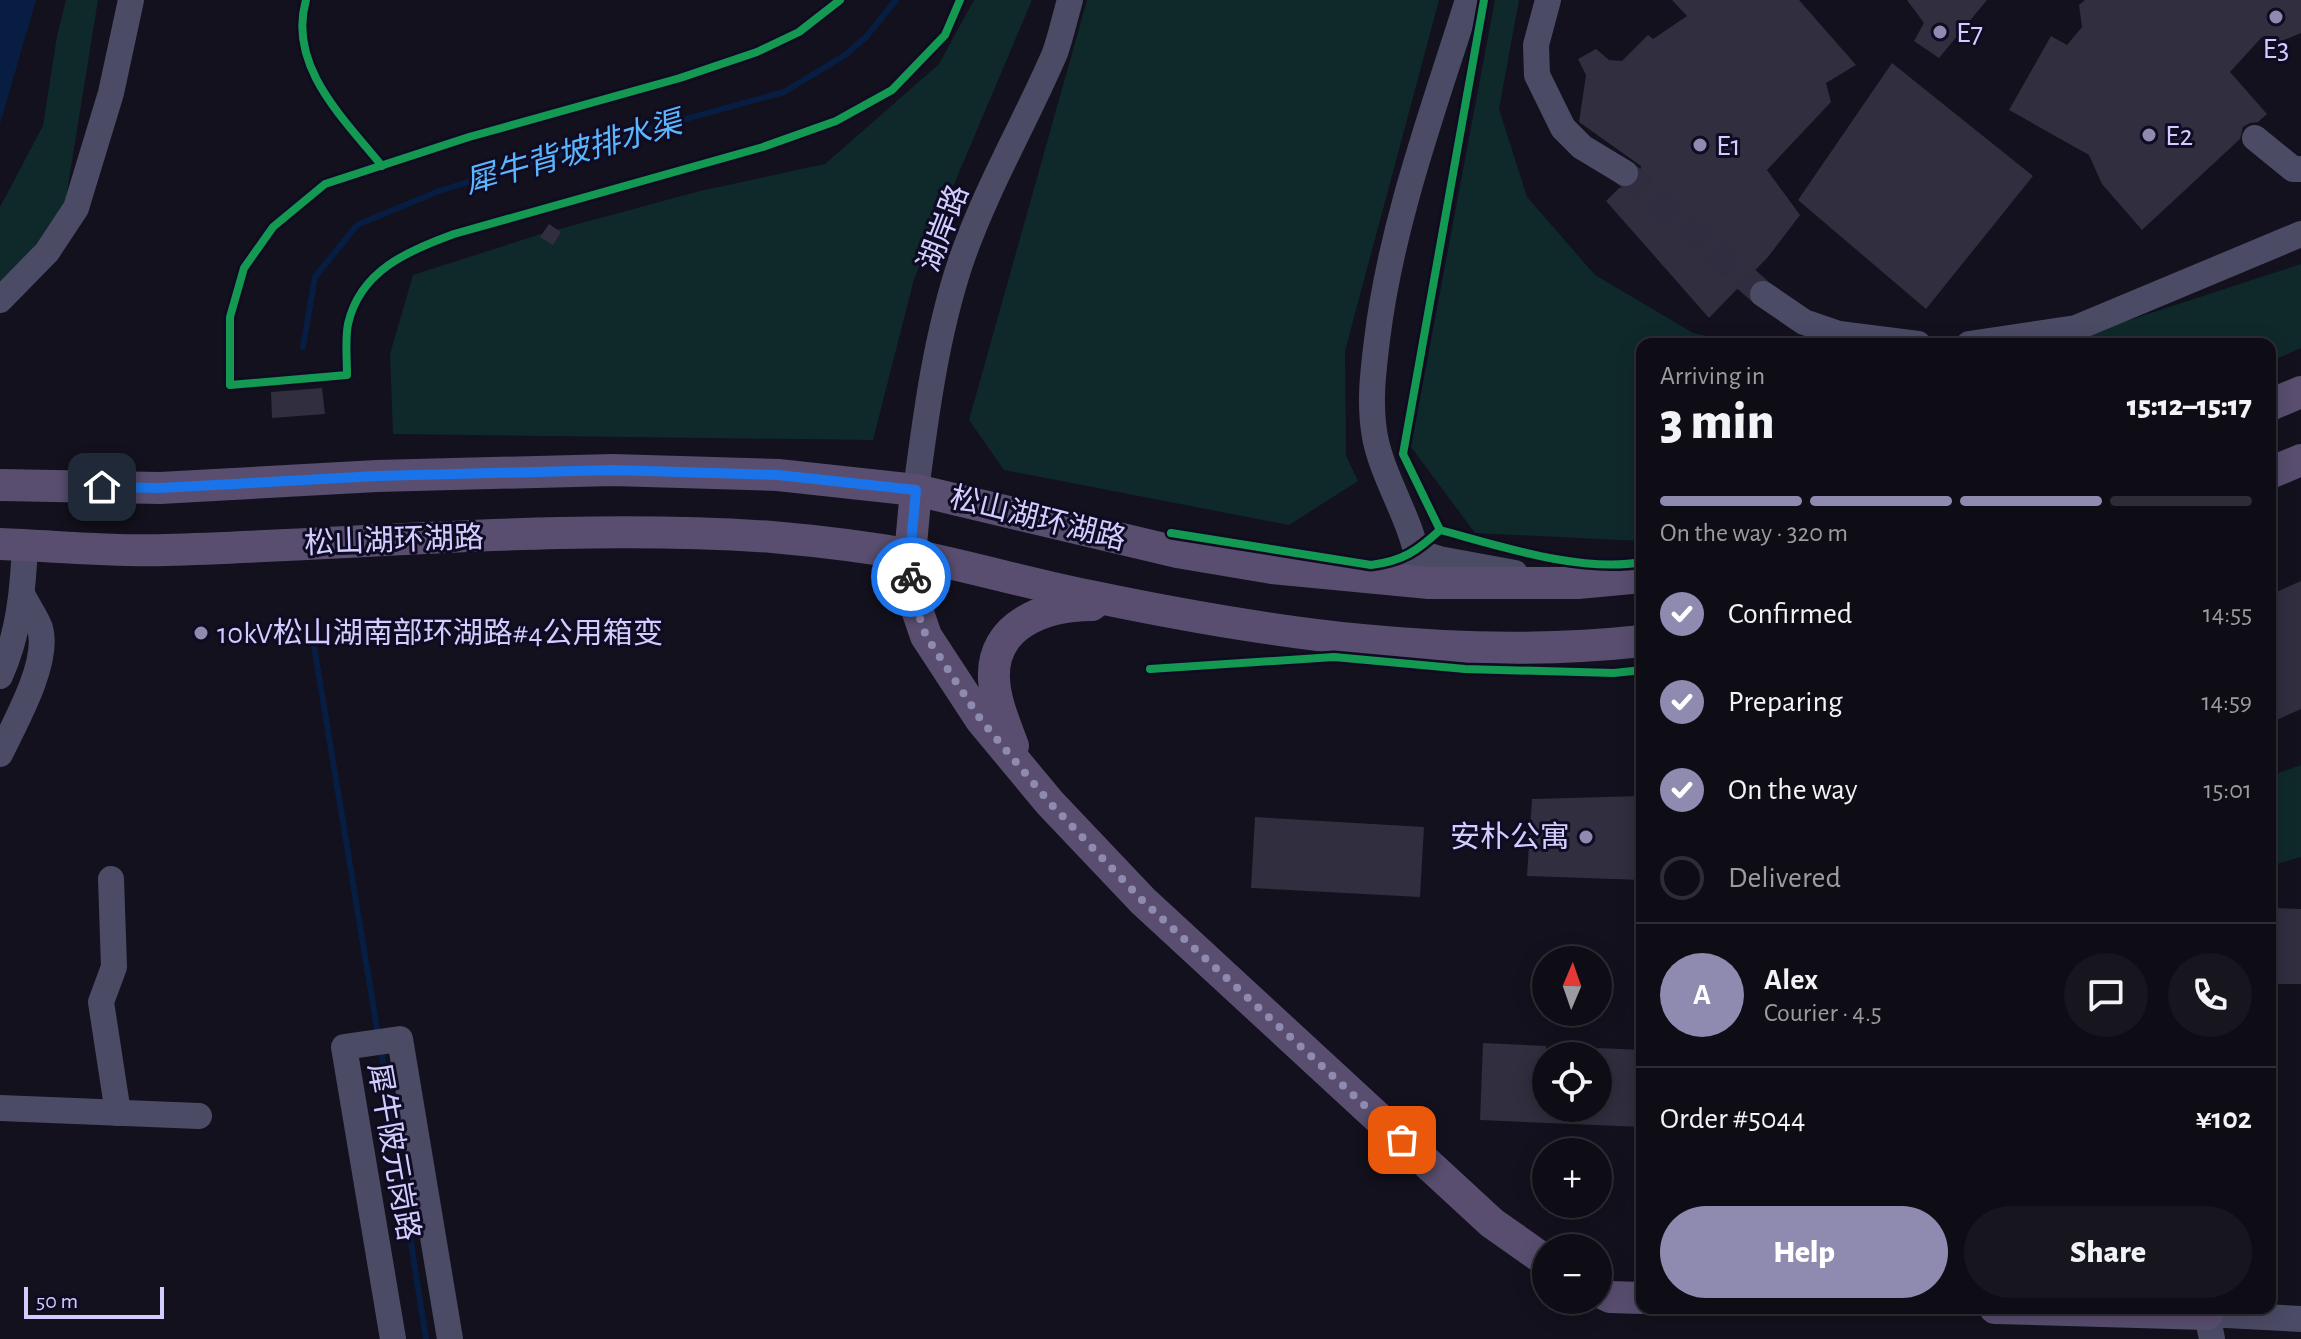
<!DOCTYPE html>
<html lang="en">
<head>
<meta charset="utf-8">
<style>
	:root { --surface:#0e0d16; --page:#17161f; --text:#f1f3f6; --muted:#9b9ca1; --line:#2e2d35; --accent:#8f8bb0 }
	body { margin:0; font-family:"Alegreya Sans","Noto Sans SC",sans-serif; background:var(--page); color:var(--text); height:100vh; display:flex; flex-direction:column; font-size:30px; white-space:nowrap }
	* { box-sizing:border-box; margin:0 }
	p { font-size:26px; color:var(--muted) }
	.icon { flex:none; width:44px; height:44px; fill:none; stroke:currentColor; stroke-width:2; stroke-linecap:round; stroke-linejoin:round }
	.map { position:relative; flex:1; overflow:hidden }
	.details { position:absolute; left:1636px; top:338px; width:640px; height:976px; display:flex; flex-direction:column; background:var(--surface); border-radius:16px; box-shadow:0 4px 20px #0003,0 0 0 2px var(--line) }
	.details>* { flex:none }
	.needle { width:52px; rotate:2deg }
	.controls { position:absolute; left:1532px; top:946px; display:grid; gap:16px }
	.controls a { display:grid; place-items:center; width:80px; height:80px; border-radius:50%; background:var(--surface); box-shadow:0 4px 20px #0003,0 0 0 2px var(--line); font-size:40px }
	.scale { position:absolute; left:24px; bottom:20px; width:140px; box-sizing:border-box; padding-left:8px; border:4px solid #d2cdff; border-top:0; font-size:22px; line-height:28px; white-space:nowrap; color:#d2cdff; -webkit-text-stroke:6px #0f0b23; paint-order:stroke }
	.pin { position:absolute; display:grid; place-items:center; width:68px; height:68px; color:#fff; margin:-34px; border-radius:16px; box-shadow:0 4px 12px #0006 }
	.courier { position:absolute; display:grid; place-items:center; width:80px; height:80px; margin:-40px; border:6px solid #1a73e8; border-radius:50%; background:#fff; color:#222; box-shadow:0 2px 10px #0007 }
	.summary em { font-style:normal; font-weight:800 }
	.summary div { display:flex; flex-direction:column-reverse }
	.summary { display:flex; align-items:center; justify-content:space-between; height:136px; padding:0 24px }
	h1 { font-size:52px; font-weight:800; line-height:60px }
	.bar { display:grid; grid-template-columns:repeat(4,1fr); gap:12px 8px; align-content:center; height:96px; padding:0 24px }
	.bar i { height:10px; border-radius:6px; background:var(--line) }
	.bar .active { background:var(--accent) }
	.bar p { grid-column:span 4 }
	.line { display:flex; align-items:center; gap:20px; padding:0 24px; border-top:2px solid var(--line) }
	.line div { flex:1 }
	.round { display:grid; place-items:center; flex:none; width:84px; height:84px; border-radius:42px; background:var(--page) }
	ol { padding:0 24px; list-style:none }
	li { display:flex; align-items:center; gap:24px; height:88px }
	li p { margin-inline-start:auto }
	li .icon { padding:8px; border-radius:50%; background:var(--accent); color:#fff; stroke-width:4 }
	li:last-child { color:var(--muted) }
	li i { width:44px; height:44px; border:4px solid var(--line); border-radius:50% }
	.action { display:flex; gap:16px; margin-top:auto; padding:16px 24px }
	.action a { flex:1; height:92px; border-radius:48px; background:var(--accent); color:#fff; font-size:32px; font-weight:800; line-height:92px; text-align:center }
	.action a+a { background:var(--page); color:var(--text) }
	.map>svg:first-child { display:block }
</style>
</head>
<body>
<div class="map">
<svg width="2301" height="1339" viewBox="0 0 2301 1339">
	<rect width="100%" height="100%" fill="#12111d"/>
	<g fill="#0f292a">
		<path d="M 66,0 L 98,0 L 65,204 L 9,284 L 0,290 L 0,207 L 43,126 L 57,36 Z"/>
		<path d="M 974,0 L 1032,0 L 914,279 L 873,440 L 393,434 L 390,354 L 413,275 L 541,234 L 700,191 L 825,164 L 939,64 Z"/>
		<path d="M 1087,0 L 1439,0 L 1345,351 L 1346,456 L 1358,481 L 1289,525 L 1004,470 L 969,420 Z"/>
		<path d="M 1495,0 L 1519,0 L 1499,109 L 1527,197 L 1595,275 L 1693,333 L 1746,344 L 1642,344 L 1642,541 L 1475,533 L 1411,447 Z"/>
		<path d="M 2301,264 L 2301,348 L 2270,362 L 2270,344 L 2056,344 Z"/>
		<path d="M 2301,765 L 2301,857 L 2270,866 L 2270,776 Z"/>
	</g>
	<path fill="#071e42" d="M 0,0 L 36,0 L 0,124 Z"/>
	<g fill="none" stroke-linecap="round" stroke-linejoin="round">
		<g stroke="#071e42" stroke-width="6">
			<path d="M 303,347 L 315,277 L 357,225 L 439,191 L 558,154 L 784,92 L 845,55 L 866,37 L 896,0"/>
			<path d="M 313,640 L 378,1035"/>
			<path d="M 381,1050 L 426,1339"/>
		</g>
	</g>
	<g fill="#302e3f">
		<path d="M 1672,0 L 1799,0 L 1856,65 L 1826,83 L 1831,102 L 1767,170 L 1800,215 L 1768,257 L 1709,318 L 1606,201 L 1619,188 L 1632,187 L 1638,182 L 1641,166 L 1579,122 L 1586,75 L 1578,59 L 1596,49 L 1609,60 L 1622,61 L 1648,35 L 1653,39 L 1687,16 Z"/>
		<path d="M 1907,0 L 1987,0 L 1939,58 L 1914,41 L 1924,23 Z"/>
		<path d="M 2085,0 L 2301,0 L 2301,33 L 2267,47 L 2262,37 L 2230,72 L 2267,114 L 2258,122 L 2250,123 L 2243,127 L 2240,139 L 2142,230 L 2102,184 L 2089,155 L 2009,110 L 2051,36 L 2067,45 L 2082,27 L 2079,5 Z"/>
		<path d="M 1892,63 L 2033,176 L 1926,309 L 1798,200 Z"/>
		<path d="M 549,224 L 561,232 L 553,245 L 540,237 Z"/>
		<path d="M 322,388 L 325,414 L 272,418 L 271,392 Z"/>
		<path d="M 2301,581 L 2301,709 L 2270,723 L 2270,595 Z"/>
		<path d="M 1642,796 L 1642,880 L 1527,876 L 1532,799 Z"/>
		<path d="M 1255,817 L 1424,827 L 1420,897 L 1251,888 Z"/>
		<path d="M 2270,908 L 2301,909 L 2301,984 L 2270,984 Z"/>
		<path d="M 1483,1043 L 1546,1046 L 1546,1108 L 1598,1108 L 1598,1048 L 1642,1050 L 1642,1127 L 1480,1120 Z"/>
	</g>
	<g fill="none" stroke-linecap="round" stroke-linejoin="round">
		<path stroke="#2f2d3f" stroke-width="26" stroke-dasharray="26 13" stroke-linecap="butt" d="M 1625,173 L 1763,294"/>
		<g stroke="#4c4b66" stroke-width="26">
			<path d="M 1548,0 L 1536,45 L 1537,75 L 1563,128 L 1582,147 L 1625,173"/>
			<path d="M 2255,138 L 2293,169 L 2301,169"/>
			<path d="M 1763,294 L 1804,322 L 1839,334 L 1918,344"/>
			<path d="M 0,300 L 47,252 L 76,208 L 111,93 L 131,0"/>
			<path d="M 1969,344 L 2076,328 L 2301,234"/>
			<path d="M 916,490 C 926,414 936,337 960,264 C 985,190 1025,123 1055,53 C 1061,36 1065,17 1070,0"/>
			<path d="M 1417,552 L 1439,559 L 1515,573"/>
			<path d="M 1390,580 L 1410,573 L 1418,563 C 1413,522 1383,479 1375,437 C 1369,404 1373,373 1377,340 C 1391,224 1433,111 1468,0"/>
			<path d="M 0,676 C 19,634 23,590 25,545"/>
			<path d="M 0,754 C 15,723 50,662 40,628 C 36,617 27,605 22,594"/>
			<path d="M 111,879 L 114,967 L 101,1002 L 118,1113"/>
			<path d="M 0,1108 L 199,1116"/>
			<path d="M 393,1339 L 344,1047 L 400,1039 L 450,1339"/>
			<path d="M 2212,1339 L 2207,1314 L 2301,1319"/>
		</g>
		<g stroke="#594e6f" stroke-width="32">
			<path d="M 2270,405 L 2301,392"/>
			<path d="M 2270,473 L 2301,460"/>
			<path d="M 0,485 L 160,488 L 377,476 L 613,470 L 778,475 L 916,490 L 1177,552 L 1272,568 L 1429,583 L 1578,583 L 1642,577"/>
			<path d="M 916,490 L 910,555 L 913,598 L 926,636 L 981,720 L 1050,803 L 1143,901 L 1492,1223 L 1546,1261"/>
			<path d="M 0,544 C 55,546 111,552 166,550 C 367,544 570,523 772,537 C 818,541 867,547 912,555 C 972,567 1030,584 1090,596 C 1271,634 1457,661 1642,641"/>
			<path d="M 1013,746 C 1005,724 995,702 994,679 C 991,624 1046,605 1092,605"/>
			<path d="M 1598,1291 L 1610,1297 L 1642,1298"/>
			<path d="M 1995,1308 L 2207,1314"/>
		</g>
		<defs>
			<g id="cycleway">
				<path d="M 306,0 C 287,66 344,119 382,166"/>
				<path d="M 840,0 L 799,32 L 757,52 L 680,78 L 469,137 L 325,184 L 273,227 L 244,268 L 230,317 L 230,385 L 347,375 C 347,359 345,339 348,324 C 360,271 407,251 454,234 L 763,147 L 836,121 L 892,90 L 945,35 L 960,0"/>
				<path d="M 1440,530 C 1500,546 1581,573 1642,562"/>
				<path d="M 1171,533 L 1371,565 C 1403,561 1417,551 1440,530 L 1403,454 L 1484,0"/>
				<path d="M 1150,669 L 1334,657 L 1465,669 L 1614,673 L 1642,670"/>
			</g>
		</defs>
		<use href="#cycleway" stroke="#0f0b23" stroke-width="13"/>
		<use href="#cycleway" stroke="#139951" stroke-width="8"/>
	</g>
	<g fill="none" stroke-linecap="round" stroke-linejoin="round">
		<path stroke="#8f8bb0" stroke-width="8" stroke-dasharray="0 14.4" d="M 911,577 L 913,598 L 926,636 L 981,720 L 1050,803 L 1143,901 L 1402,1140"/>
		<path stroke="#1a73e8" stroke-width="10" d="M 102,487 L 160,488 L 377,476 L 613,470 L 778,475 L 916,490 L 910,555 L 911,577"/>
	</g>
	<g fill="#8f8bb0" stroke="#0f0b23" stroke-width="3">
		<circle cx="2276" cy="17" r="8"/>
		<circle cx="1940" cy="32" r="8"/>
		<circle cx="2149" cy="135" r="8"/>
		<circle cx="1700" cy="145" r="8"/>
		<circle cx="201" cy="633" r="8"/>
		<circle cx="1586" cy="837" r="8"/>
	</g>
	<g text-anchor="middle" stroke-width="6" stroke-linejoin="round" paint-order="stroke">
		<g font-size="30" fill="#d2cdff" stroke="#0f0b23" text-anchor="start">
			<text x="1956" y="42">E7</text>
			<text x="2276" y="58" text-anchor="middle">E3</text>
			<text x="2165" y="145">E2</text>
			<text x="1716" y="155">E1</text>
			<text x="217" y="643">10kV松山湖南部环湖路#4公用箱变</text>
			<text x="1570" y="847" text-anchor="end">安朴公寓</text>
		</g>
		<g font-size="30" fill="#d2cdff" stroke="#0f0b23">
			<text transform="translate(943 228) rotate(-69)" y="10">湖岸路</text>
			<text transform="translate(1038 518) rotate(14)" y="10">松山湖环湖路</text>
			<text transform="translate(394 540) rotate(-2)" y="10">松山湖环湖路</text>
			<text transform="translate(394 1152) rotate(80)" y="10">犀牛陂元岗路</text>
		</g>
		<g font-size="32" font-style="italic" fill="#5bb5ff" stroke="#0f0b23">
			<text transform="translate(573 152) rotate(-16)" y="11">犀牛背坡排水渠</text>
		</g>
	</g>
</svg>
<div class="controls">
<a><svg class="needle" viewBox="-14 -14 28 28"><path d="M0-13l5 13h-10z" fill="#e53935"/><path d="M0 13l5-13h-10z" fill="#9b9ca1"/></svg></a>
<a><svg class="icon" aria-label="locate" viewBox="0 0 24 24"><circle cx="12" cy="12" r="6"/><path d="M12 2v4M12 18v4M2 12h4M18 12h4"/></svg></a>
<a>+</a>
<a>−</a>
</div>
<div class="scale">50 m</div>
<div class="pin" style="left:1402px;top:1140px;background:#ea580c"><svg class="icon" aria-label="bag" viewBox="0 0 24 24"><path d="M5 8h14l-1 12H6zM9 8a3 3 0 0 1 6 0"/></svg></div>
<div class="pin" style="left:102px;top:487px;background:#1f2937"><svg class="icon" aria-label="home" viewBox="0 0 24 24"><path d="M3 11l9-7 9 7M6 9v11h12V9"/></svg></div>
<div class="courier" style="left:911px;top:577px"><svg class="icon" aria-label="bike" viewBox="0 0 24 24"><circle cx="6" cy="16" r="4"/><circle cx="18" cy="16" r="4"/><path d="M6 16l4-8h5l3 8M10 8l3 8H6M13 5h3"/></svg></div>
<section class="details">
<div class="summary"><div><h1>3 min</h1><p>Arriving in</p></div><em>15:12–15:17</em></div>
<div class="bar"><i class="active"></i><i class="active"></i><i class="active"></i><i></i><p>On the way · 320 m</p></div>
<ol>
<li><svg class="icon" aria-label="check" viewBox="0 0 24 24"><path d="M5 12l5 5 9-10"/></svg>Confirmed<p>14:55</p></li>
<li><svg class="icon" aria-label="check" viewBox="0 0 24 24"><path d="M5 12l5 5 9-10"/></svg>Preparing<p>14:59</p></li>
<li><svg class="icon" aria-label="check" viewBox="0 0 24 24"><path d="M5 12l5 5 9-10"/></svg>On the way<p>15:01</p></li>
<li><i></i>Delivered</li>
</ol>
<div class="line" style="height:144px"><b class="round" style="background:var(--accent);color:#fff">A</b><div><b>Alex</b><p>Courier · 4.5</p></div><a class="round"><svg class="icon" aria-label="chat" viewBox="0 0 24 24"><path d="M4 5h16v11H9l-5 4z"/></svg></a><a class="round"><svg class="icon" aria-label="phone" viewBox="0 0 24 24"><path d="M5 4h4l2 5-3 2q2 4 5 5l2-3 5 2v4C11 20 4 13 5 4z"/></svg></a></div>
<div class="line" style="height:104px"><div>Order #5044</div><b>¥102</b></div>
<div class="action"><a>Help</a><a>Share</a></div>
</section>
</div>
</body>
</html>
